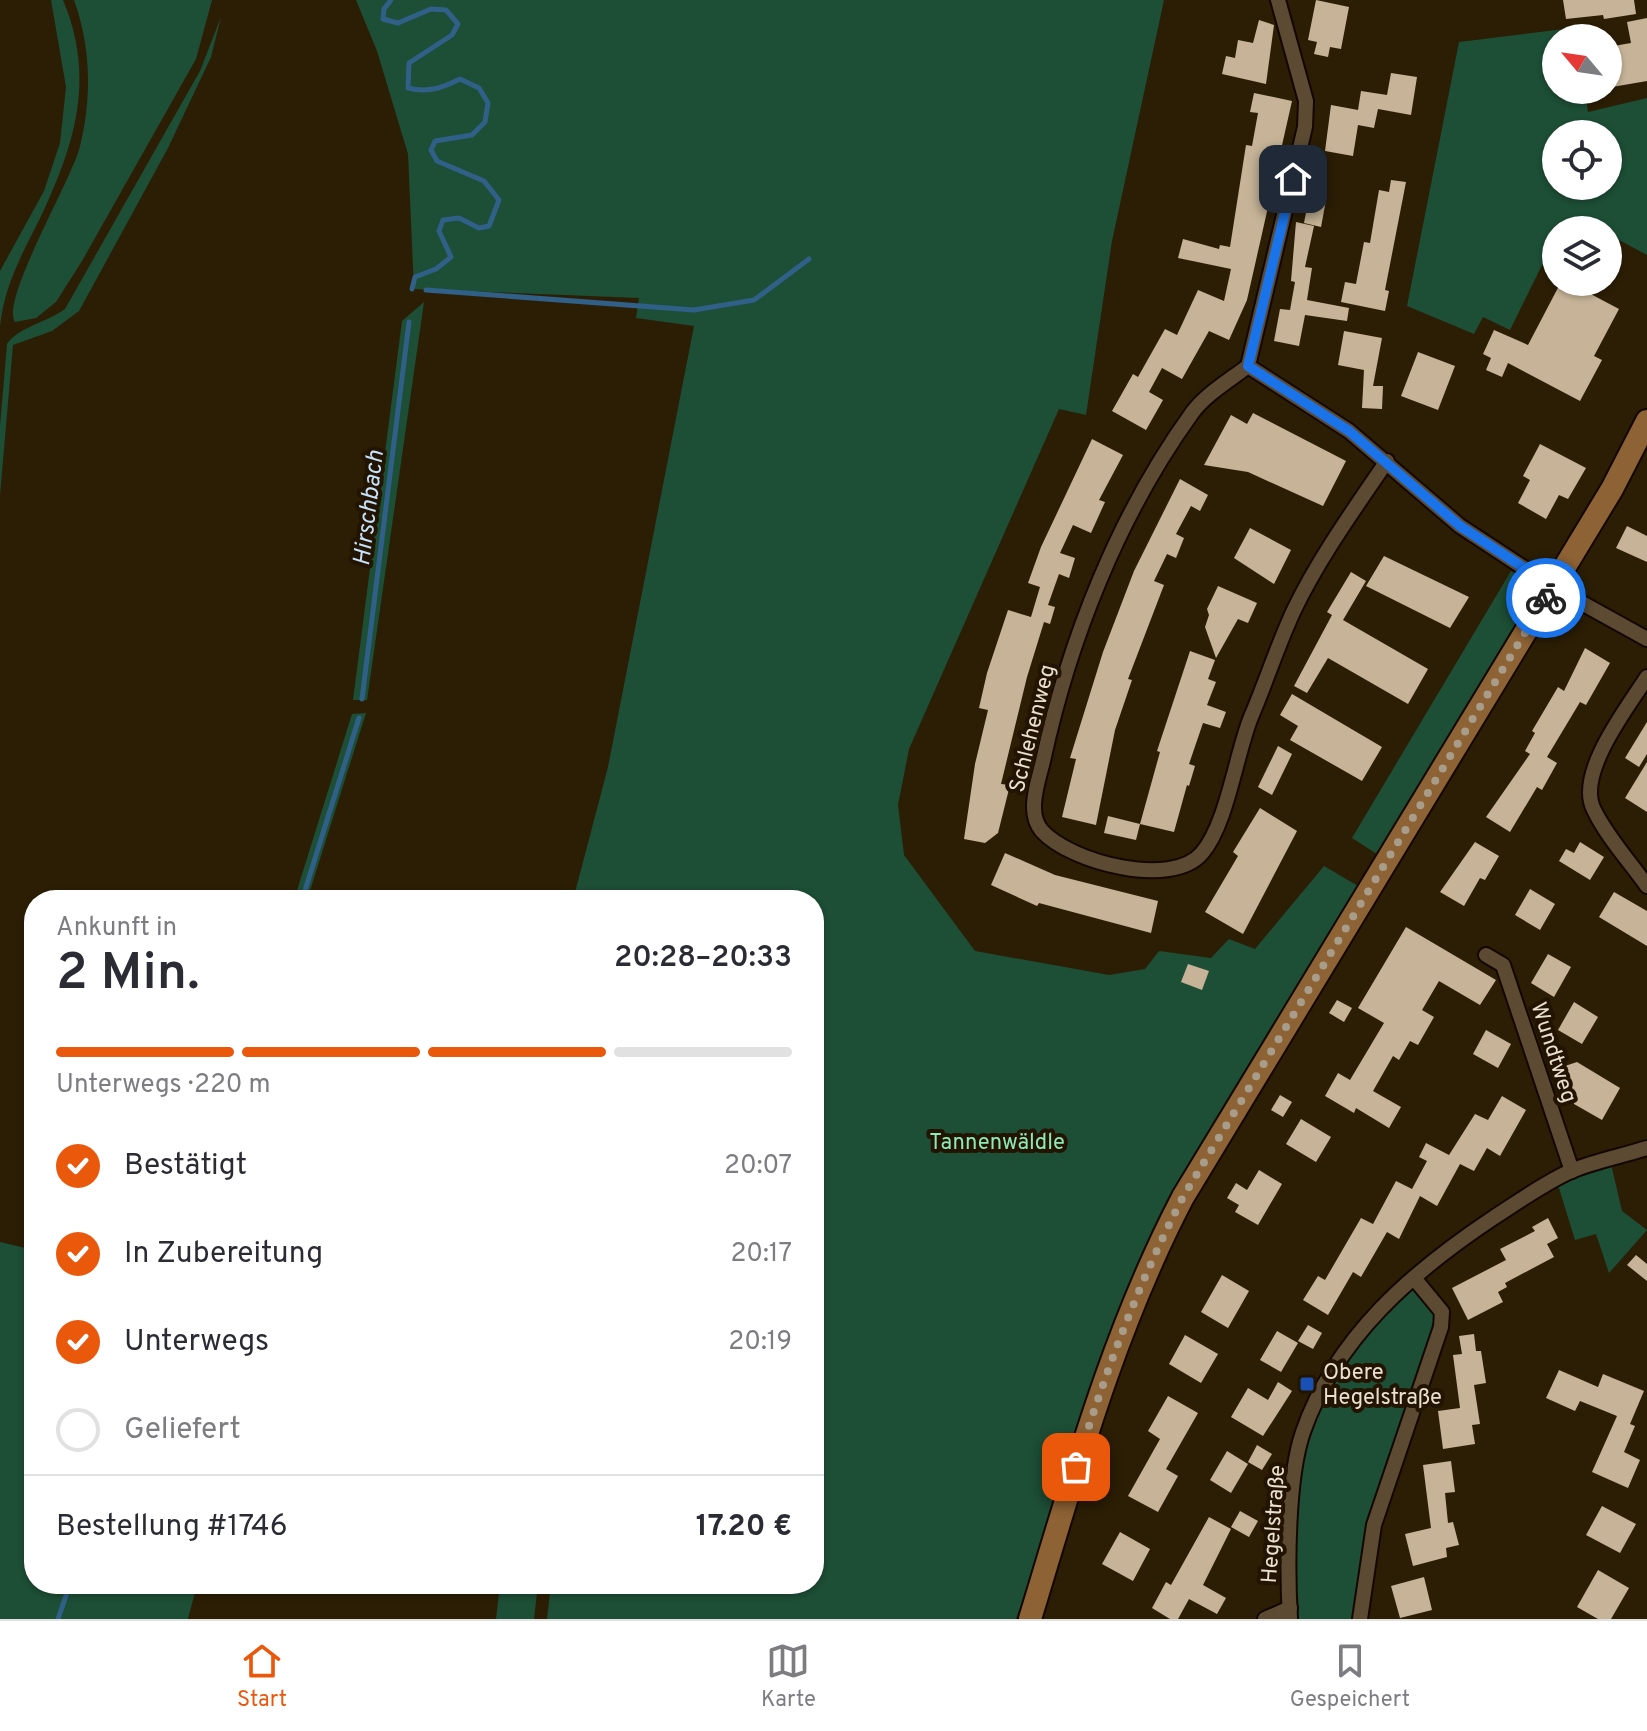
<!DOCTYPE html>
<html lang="de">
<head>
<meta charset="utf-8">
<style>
	:root { --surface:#fff; --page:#f2f2f3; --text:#2b2b33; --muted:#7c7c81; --line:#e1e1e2; --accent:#ea580c }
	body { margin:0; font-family:Overpass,sans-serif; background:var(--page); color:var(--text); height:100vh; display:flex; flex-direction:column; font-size:30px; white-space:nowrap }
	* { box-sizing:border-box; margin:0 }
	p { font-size:26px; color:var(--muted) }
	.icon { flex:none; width:44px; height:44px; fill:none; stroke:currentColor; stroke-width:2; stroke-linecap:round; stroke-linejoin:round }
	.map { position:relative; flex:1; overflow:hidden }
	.side { position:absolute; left:24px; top:890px; width:800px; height:704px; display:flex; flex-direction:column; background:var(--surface); border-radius:32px; box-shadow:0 2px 6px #0004 }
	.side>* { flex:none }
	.needle { width:52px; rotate:299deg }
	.tools { position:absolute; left:1542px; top:24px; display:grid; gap:16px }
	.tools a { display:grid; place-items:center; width:80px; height:80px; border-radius:50%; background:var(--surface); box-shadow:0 2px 6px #0004; font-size:40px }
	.pin { position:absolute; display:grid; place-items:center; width:68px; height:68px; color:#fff; margin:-34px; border-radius:16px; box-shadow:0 4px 12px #0006 }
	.courier { position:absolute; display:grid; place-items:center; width:80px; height:80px; margin:-40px; border:6px solid #1a73e8; border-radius:50%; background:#fff; color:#222; box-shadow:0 2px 10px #0007 }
	.head em { font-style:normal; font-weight:600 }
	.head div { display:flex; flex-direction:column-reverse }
	.head { display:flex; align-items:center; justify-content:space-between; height:136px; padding:0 32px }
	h1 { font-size:52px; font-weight:600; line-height:60px }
	.bar { display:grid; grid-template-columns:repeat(4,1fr); gap:12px 8px; align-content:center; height:96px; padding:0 32px }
	.bar i { height:10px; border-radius:6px; background:var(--line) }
	.bar .on { background:var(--accent) }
	.bar p { grid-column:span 4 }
	.line { display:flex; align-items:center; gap:20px; padding:0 32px; border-top:2px solid var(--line) }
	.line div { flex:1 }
	ol { padding:0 32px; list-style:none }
	li { display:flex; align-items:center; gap:24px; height:88px }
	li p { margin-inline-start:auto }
	li .icon { padding:8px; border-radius:50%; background:var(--accent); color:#fff; stroke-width:4 }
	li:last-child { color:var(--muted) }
	li i { width:44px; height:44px; border:4px solid var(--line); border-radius:50% }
	.tabs { display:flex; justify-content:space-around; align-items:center; height:112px; border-top:2px solid var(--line); background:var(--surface); font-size:22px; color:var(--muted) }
	.tabs a { display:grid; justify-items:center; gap:4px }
	.tabs .on { color:var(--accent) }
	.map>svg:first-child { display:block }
</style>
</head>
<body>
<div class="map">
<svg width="1647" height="1619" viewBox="0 0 1647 1619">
	<rect width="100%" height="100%" fill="#2c1e05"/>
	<g fill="#1d4e36" fill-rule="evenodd">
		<path d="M 51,0 L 63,0 C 95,76 76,141 43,212 C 24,251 5,282 0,326 L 0,271 L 44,191 L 60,143 L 66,87 Z"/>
		<path d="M 74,0 L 212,0 L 196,59 L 82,261 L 56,302 L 36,318 L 15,322 C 0,300 73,178 80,146 C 92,97 91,47 74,0 Z"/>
		<path d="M 356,0 L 1164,0 L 1112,241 L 1086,415 L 1059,409 L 909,749 L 898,805 L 904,855 L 975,951 L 1109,975 L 1145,969 L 1159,951 L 1211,958 L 1229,939 L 1255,949 L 1324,866 L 1358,886 L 1263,1041 L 1134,1272 L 1016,1619 L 547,1619 L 551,1584 L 628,1584 L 633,1589 L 635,1584 L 814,1584 L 814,900 L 573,900 L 608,767 L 694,326 L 636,318 L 639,298 L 414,289 L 408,154 L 377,51 Z"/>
		<path d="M 221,17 L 211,57 L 168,148 L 79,311 L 52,331 L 13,345 L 0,495 L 0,426 L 7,344 C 18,327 48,322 65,309 L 200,71 Z"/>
		<path d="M 1580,27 L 1581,38 L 1556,38 L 1556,90 L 1585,90 L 1588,112 L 1647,98 L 1647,255 L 1608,234 L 1608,230 L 1556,230 L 1556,259 L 1547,255 L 1510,330 L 1483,317 L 1474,334 L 1407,306 L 1459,42 ZM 1556,134 L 1608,134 L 1608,186 L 1556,186 Z"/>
		<path d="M 424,302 L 367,700 L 353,700 L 402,321 Z"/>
		<path d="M 1511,571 L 1541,590 L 1380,856 L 1352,838 Z"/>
		<path d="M 366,713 L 307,900 L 294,900 L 352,714 Z"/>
		<path d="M 1611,1164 L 1622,1211 L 1647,1230 L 1609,1273 L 1596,1234 L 1575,1240 L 1558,1185 Z"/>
		<path d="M 0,1242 L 34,1250 L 34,1584 L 61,1584 L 57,1600 L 62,1584 L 197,1584 L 188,1619 L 0,1619 Z"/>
		<path d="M 1414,1278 L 1442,1312 L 1395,1459 L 1360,1619 L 1290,1619 L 1293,1491 L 1326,1377 Z"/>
		<path d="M 500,1584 L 538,1584 L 534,1619 L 496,1619 Z"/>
	</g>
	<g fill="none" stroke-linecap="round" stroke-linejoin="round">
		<g stroke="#306087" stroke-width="5">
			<path d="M 391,0 L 384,9 L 383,19 L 398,23 L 431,9 L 446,10 L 458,24 L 452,35 L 409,63 L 408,88 C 428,93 442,88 460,79 L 479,88 L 488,103 L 485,122 L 472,135 L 435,141 L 431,150 L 437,161 L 484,181 L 499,200 L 489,226 L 479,228 L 459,218 L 443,220 L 439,231 L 451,257 L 436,269 L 415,277 L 412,289"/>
			<path d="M 426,290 L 694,310 L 754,300 L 809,259"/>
			<path d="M 362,699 L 409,322"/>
			<path d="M 302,900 L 359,718"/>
			<path d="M 58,1619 L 70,1584"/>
		</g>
	</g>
	<g fill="#c7b498">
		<path d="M 1316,0 L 1349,7 L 1341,49 L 1330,47 L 1328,57 L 1314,54 L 1317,42 L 1308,40 Z"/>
		<path d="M 1563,0 L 1634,0 L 1636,14 L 1604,19 L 1603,15 L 1566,19 Z"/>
		<path d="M 1647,18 L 1647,81 L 1612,87 L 1608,47 L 1631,43 L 1627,22 Z"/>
		<path d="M 1259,20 L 1274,25 L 1266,84 L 1222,74 L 1226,56 L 1235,58 L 1238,40 L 1253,43 Z"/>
		<path d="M 1391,73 L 1417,77 L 1411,115 L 1378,109 L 1374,128 L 1358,125 L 1353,156 L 1325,151 L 1331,105 L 1358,110 L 1361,91 L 1387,95 Z"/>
		<path d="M 1254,93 L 1292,101 L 1247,300 L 1229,340 L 1209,331 L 1182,379 L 1162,368 L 1149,392 L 1163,400 L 1146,430 L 1112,411 L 1133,374 L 1138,377 L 1165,329 L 1177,335 L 1198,290 L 1224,301 L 1231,269 L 1178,258 L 1183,239 L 1219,249 L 1220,245 L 1230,247 L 1246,145 L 1252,146 L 1258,113 L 1250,112 Z"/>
		<path d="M 1391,180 L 1406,182 L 1385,290 L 1389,291 L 1385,311 L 1341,302 L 1345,282 L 1356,284 L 1364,242 L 1370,243 L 1379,190 L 1389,192 Z"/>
		<path d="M 1309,197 L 1326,200 L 1321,227 L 1304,223 Z"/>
		<path d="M 1296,222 L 1314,226 L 1305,267 L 1312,268 L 1307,300 L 1349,308 L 1347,321 L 1305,315 L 1299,346 L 1274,341 L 1280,309 L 1290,310 L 1295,282 L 1291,281 Z"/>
		<path d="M 1561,282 L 1568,282 L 1619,309 L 1594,356 L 1602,360 L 1580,401 L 1508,363 L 1502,377 L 1486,370 L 1491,358 L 1483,354 L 1494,330 L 1528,345 Z"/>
		<path d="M 1344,331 L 1382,338 L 1373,386 L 1383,386 L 1382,409 L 1362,408 L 1364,370 L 1338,365 Z"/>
		<path d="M 1418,352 L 1455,366 L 1438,410 L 1401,396 Z"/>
		<path d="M 1253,413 L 1346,461 L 1323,506 L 1248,472 L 1204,465 L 1231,415 L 1247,424 Z"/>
		<path d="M 1092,439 L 1123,455 L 1099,500 L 1105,502 L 1091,533 L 1073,525 L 1060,553 L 1075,558 L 1069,578 L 1059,574 L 1048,605 L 1055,607 L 1050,624 L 1044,622 L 1027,677 L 1001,784 L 1010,785 L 998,833 L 985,843 L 964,839 L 975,764 L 988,710 L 979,708 L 987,673 L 1008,610 L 1031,617 L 1040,587 L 1028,583 L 1041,547 Z"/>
		<path d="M 1540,444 L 1586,468 L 1568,499 L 1559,495 L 1546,519 L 1518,503 L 1530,480 L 1523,476 Z"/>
		<path d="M 1180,479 L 1208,495 L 1200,511 L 1191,506 L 1176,534 L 1184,538 L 1176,558 L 1167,554 L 1154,581 L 1164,585 L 1128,679 L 1132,680 L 1115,730 L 1096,825 L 1062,817 L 1076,759 L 1070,758 L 1103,652 L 1134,571 Z"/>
		<path d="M 1627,526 L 1647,536 L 1647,562 L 1616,548 Z"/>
		<path d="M 1250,528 L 1291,550 L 1274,584 L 1234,558 Z"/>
		<path d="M 1384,556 L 1469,597 L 1450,628 L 1366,586 Z"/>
		<path d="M 1351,572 L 1366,581 L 1343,620 L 1428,669 L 1408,704 L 1328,658 L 1307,693 L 1294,686 L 1332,615 L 1327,612 Z"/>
		<path d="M 1218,586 L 1257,603 L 1248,623 L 1238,619 L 1216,658 L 1205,627 L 1209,615 L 1207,609 Z"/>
		<path d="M 1585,648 L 1610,663 L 1586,705 L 1580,702 L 1547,757 L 1557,763 L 1542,790 L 1537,787 L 1510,832 L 1486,817 L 1530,754 L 1525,751 L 1535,733 L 1532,731 L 1558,687 L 1564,691 Z"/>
		<path d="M 1190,651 L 1215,660 L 1208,679 L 1216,682 L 1207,705 L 1226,712 L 1220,728 L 1203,723 L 1189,764 L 1195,766 L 1189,786 L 1187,785 L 1174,832 L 1140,824 L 1160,752 L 1157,751 Z"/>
		<path d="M 1292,694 L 1382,747 L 1362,781 L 1290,740 L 1298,726 L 1280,715 Z"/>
		<path d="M 1647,722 L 1647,754 L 1639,767 L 1625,758 Z"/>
		<path d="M 1278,746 L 1292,754 L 1272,795 L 1258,787 Z"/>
		<path d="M 1647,762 L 1647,812 L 1625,798 Z"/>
		<path d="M 1260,808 L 1297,831 L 1243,934 L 1205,912 L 1238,856 L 1233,852 Z"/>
		<path d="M 1108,816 L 1140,824 L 1136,840 L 1104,833 Z"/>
		<path d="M 1475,842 L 1499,856 L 1485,880 L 1480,878 L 1464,906 L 1440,892 Z"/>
		<path d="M 1580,842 L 1604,857 L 1590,880 L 1559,861 L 1566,849 L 1574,853 Z"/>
		<path d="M 1005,853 L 1055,875 L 1158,901 L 1151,933 L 1039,903 L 1037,906 L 991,885 Z"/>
		<path d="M 1530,889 L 1555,904 L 1540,930 L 1515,915 Z"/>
		<path d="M 1614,892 L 1647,911 L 1647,946 L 1599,917 Z"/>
		<path d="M 1406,927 L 1496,980 L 1480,1005 L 1439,981 L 1422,1010 L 1434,1017 L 1418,1045 L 1410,1041 L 1399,1060 L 1393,1056 L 1373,1091 L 1401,1107 L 1389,1128 L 1356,1108 L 1354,1113 L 1325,1096 L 1338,1073 L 1350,1080 L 1384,1023 L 1358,1008 Z"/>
		<path d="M 1548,954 L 1571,967 L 1554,997 L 1531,983 Z"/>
		<path d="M 1188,964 L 1209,971 L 1202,990 L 1181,982 Z"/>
		<path d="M 1337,1000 L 1352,1008 L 1344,1022 L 1329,1013 Z"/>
		<path d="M 1574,1002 L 1598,1017 L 1582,1044 L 1558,1030 Z"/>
		<path d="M 1486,1030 L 1511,1044 L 1498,1068 L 1473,1054 Z"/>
		<path d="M 1577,1062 L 1620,1088 L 1602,1120 L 1574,1104 L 1562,1067 Z"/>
		<path d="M 1280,1095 L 1292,1102 L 1283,1117 L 1271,1110 Z"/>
		<path d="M 1502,1096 L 1526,1110 L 1500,1156 L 1487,1148 L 1474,1171 L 1460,1164 L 1437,1206 L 1420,1196 L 1399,1239 L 1387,1232 L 1361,1277 L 1353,1272 L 1328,1315 L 1303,1300 L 1318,1276 L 1325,1280 L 1361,1218 L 1373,1224 L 1396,1181 L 1412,1189 L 1427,1161 L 1419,1157 L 1426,1143 L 1449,1155 L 1475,1114 L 1488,1120 Z"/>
		<path d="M 1301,1119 L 1331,1137 L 1316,1162 L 1286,1144 Z"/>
		<path d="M 1259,1170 L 1282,1184 L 1258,1225 L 1235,1212 L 1239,1205 L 1227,1198 L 1236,1183 L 1247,1190 Z"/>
		<path d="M 1548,1218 L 1558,1238 L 1547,1244 L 1554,1257 L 1505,1283 L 1507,1287 L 1498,1292 L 1503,1302 L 1468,1320 L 1452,1288 L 1506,1260 L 1500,1249 L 1535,1231 L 1532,1227 Z"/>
		<path d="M 1636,1255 L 1647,1264 L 1647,1281 L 1627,1265 Z"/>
		<path d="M 1222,1275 L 1249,1291 L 1228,1328 L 1201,1312 Z"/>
		<path d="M 1308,1325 L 1322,1333 L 1313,1349 L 1298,1341 Z"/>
		<path d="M 1277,1331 L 1298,1343 L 1281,1372 L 1260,1360 Z"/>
		<path d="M 1474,1334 L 1476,1351 L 1481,1351 L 1486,1383 L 1474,1385 L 1480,1424 L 1472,1425 L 1475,1444 L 1443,1449 L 1438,1411 L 1460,1408 L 1453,1355 L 1462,1354 L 1459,1336 Z"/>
		<path d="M 1185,1335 L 1218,1354 L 1201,1383 L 1169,1364 Z"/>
		<path d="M 1559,1370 L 1598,1387 L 1603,1374 L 1644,1391 L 1630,1424 L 1635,1426 L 1624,1452 L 1640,1460 L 1628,1488 L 1592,1472 L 1617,1416 L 1580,1401 L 1575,1411 L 1546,1398 Z"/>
		<path d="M 1278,1382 L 1292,1391 L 1263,1436 L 1231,1417 L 1248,1388 L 1268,1400 Z"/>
		<path d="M 1168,1396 L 1198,1413 L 1166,1469 L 1178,1476 L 1158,1512 L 1128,1496 L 1160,1439 L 1148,1431 Z"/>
		<path d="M 1257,1445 L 1272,1454 L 1262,1470 L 1248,1462 Z"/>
		<path d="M 1227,1451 L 1248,1464 L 1231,1493 L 1210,1480 Z"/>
		<path d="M 1451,1461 L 1455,1492 L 1445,1493 L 1448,1523 L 1453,1522 L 1459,1545 L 1446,1548 L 1447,1557 L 1413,1566 L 1405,1534 L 1431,1528 L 1423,1465 Z"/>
		<path d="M 1602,1506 L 1636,1524 L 1620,1553 L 1586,1535 Z"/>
		<path d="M 1240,1511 L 1258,1521 L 1249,1537 L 1231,1527 Z"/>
		<path d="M 1209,1517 L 1231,1529 L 1203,1585 L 1226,1598 L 1217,1614 L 1189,1599 L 1178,1619 L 1170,1619 L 1152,1608 L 1166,1582 L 1171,1585 Z"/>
		<path d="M 1120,1532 L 1150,1549 L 1133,1581 L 1102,1564 Z"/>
		<path d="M 1598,1570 L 1629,1588 L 1611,1619 L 1598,1619 L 1577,1607 Z"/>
		<path d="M 1424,1577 L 1432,1610 L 1400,1618 L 1391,1586 Z"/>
	</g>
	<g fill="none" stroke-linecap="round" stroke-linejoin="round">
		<defs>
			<g id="minor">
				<path d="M 1278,0 L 1306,101 L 1305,127 L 1248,366 L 1349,431 L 1460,526 L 1553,587 L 1647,639"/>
				<path d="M 1248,366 C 1230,380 1206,394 1192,413 C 1119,514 1069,640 1043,761 C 1038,782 1026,813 1042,831 C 1070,862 1172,889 1202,853 C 1227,824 1236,754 1251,717 C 1266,682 1278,644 1294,610 C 1319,558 1355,508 1387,461"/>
				<path d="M 1647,677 C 1628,707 1575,774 1594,810 C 1607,837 1630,862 1647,886"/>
				<path d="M 1486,955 L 1503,965 L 1572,1171"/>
				<path d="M 1265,1619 L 1290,1608"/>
				<path d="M 1290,1619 C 1287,1569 1287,1478 1303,1432 C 1336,1337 1412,1272 1493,1218 C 1518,1202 1544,1183 1571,1171 C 1595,1161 1622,1156 1647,1148"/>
				<path d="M 1360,1619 L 1374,1525 L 1441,1327 L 1442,1312 L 1414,1278"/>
			</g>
			<path id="secondary" d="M 1030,1619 C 1074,1475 1113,1331 1183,1197 L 1612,489 L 1647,421"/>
		</defs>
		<use href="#minor" stroke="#140700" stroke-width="18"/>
		<use href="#secondary" stroke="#140700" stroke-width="26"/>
		<use href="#minor" stroke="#5c4b32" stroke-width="14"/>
		<use href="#secondary" stroke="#8d6234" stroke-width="22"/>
	</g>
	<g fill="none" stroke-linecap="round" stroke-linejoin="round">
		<path stroke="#a89c8a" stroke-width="8" stroke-dasharray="0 14.4" d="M 1076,1467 C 1105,1373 1138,1284 1183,1197 L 1546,598"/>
		<path stroke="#1a73e8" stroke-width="10" d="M 1293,179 L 1248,366 L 1349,431 L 1460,526 L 1553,587 L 1546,598"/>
	</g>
	<rect fill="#1a4fb4" stroke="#221400" stroke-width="3" x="1299" y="1376" width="16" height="16" rx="4"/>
	<g text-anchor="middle" stroke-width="8" stroke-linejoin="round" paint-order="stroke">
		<g font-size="22" fill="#eae0d1" stroke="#221400">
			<text transform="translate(1031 728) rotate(-76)" y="8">Schlehenweg</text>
			<text transform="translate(1555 1052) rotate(72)" y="8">Wundtweg</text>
			<text transform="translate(1272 1524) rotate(-86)" y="8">Hegelstraße</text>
		</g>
		<g font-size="22" fill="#8de9b7" stroke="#221400">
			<text x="997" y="1149">Tannenwäldle</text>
		</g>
		<g font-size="22" fill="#eae0d1" stroke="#221400" text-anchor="start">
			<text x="1323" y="1379">Obere<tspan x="1323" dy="25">Hegelstraße</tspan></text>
		</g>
		<g font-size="24" font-style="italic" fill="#c6e1fa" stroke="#221400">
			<text transform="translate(368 508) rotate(-83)" y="8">Hirschbach</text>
		</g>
	</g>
</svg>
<div class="tools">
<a><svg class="needle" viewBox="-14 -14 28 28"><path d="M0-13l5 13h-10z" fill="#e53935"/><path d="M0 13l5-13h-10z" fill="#7c7c81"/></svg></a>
<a><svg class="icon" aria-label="locate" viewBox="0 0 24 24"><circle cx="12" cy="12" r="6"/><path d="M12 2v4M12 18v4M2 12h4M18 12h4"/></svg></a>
<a><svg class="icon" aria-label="layers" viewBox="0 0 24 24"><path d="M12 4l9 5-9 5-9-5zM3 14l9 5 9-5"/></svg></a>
</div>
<div class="pin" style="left:1076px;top:1467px;background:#ea580c"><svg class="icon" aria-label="bag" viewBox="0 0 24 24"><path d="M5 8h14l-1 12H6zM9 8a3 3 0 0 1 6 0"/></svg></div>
<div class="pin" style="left:1293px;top:179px;background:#1f2937"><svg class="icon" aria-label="home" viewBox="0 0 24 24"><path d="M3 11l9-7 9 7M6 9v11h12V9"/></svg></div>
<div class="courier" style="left:1546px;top:598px"><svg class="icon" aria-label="bike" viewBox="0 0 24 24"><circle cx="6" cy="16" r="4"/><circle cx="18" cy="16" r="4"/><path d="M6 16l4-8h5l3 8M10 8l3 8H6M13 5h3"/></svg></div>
<section class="side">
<div class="head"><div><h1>2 Min.</h1><p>Ankunft in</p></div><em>20:28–20:33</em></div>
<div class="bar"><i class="on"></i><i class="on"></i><i class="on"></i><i></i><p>Unterwegs · 220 m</p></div>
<ol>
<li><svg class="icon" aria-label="check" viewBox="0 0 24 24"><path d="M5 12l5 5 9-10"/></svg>Bestätigt<p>20:07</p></li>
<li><svg class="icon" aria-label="check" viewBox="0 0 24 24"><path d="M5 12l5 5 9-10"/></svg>In Zubereitung<p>20:17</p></li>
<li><svg class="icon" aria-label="check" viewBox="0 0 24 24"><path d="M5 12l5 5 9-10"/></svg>Unterwegs<p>20:19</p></li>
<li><i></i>Geliefert</li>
</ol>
<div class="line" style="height:104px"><div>Bestellung #1746</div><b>17.20 €</b></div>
</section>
</div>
<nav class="tabs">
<a class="on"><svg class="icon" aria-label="home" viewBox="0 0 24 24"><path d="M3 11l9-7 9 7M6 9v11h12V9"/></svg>Start</a>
<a><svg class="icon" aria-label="map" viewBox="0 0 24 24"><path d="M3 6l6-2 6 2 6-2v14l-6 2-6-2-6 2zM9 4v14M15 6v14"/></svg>Karte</a>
<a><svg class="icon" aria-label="saved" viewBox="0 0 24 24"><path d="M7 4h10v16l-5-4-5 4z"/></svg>Gespeichert</a>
</nav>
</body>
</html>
